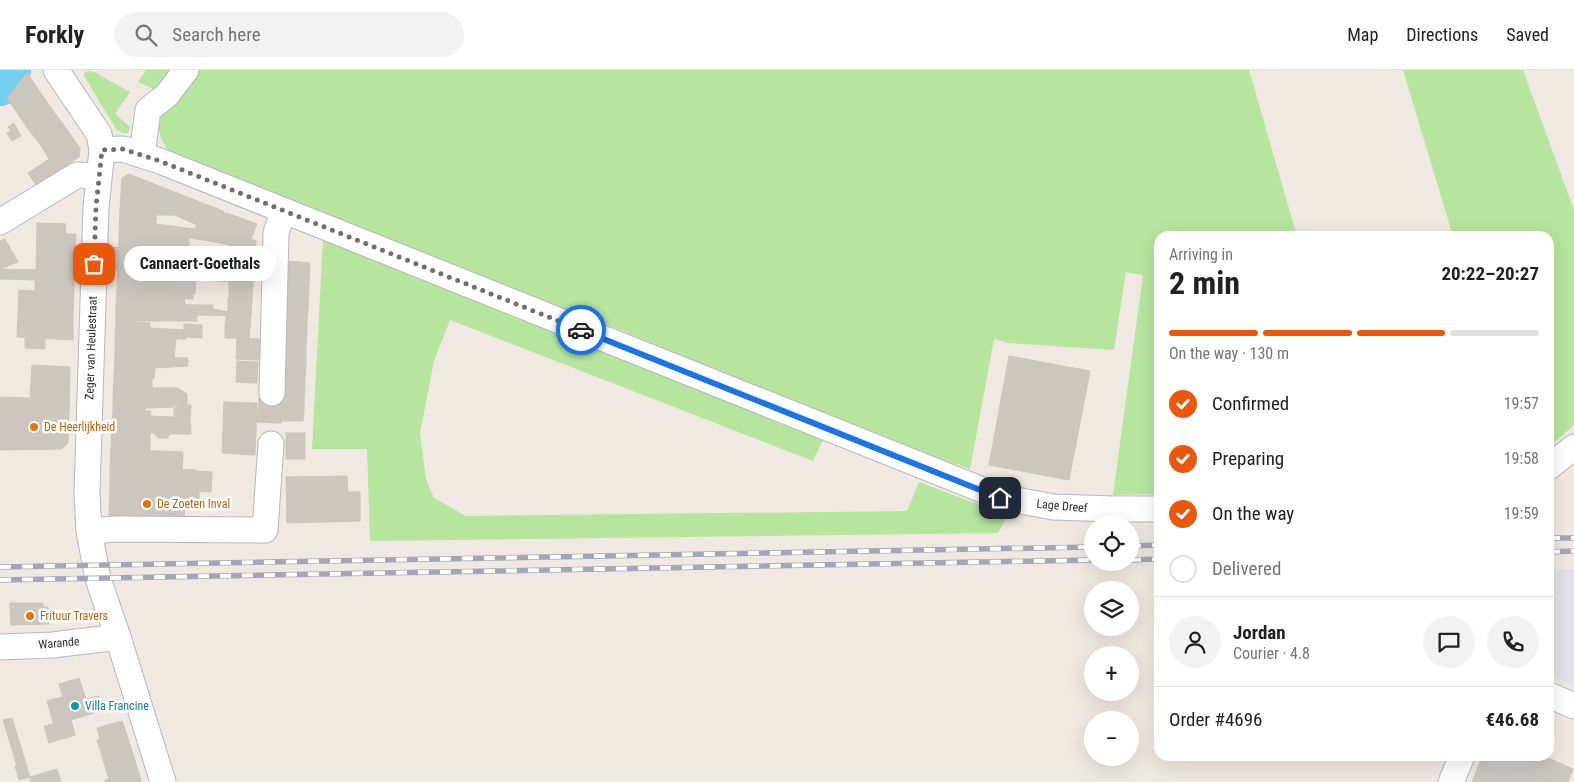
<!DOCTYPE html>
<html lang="en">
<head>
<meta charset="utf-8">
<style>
	:root { --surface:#fff; --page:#f2f2f2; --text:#202124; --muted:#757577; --line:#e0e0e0; --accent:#ea580c }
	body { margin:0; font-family:"Roboto Condensed",sans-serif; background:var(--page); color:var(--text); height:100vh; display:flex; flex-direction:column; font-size:19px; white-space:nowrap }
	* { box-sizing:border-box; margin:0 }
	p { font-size:16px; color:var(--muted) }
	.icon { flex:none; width:28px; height:28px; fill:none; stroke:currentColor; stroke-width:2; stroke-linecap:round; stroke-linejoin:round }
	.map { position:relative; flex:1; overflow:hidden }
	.sheet { position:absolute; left:1154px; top:161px; width:400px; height:530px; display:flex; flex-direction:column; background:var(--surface); border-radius:15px; box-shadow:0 5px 20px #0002 }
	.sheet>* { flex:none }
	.controls { position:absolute; left:1084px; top:446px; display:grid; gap:10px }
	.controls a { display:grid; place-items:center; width:55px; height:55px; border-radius:50%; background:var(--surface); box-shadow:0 5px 20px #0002; font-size:25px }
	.pin { position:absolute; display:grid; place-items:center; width:42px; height:42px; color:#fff; margin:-21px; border-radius:10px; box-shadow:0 2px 8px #0006 }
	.courier { position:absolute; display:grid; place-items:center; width:50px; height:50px; margin:-25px; border:4px solid #1a73e8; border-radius:50%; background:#fff; color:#222; box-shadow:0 1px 6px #0007 }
	.bubble { position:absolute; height:35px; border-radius:18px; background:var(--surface); box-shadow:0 5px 20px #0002; font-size:16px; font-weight:700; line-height:35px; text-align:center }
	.overview em { font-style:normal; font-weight:700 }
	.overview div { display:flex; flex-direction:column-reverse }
	.overview { display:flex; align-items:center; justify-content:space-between; height:85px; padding:0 15px }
	h1 { font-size:32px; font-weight:700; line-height:38px }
	.bar { display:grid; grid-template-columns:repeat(4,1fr); gap:8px 5px; align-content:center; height:60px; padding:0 15px }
	.bar i { height:6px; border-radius:4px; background:var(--line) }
	.bar .on { background:var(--accent) }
	.bar p { grid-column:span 4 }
	.line { display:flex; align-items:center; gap:12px; padding:0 15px; border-top:1px solid var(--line) }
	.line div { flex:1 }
	.round { display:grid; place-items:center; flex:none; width:52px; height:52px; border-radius:26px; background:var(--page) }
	ol { padding:0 15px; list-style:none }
	li { display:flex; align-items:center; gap:15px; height:55px }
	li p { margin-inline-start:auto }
	li .icon { padding:5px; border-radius:50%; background:var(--accent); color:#fff; stroke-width:4 }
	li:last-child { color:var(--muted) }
	li i { width:28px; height:28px; border:2px solid var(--line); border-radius:50% }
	header { display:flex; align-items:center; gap:30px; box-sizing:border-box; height:70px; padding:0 25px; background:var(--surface); border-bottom:1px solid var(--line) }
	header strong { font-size:24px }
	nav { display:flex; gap:28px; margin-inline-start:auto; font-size:18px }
	.search { width:350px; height:45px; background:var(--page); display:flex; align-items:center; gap:12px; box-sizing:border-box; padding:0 18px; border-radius:28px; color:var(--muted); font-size:19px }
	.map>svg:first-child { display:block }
</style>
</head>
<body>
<header>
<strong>Forkly</strong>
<div class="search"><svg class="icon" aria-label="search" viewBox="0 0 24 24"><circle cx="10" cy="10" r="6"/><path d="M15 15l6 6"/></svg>Search here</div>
<nav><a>Map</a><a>Directions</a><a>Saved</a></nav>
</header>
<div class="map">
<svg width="1574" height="712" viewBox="0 0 1574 712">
	<rect width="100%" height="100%" fill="#efe9e1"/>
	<path fill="#e3e1e8" d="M 1549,499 L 1574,499 L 1574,615 L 1549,604 Z"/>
	<g fill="#b6e59e">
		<path d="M 146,0 L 1249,0 L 1297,166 L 1159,166 L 1159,424 L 1113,425 L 1143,205 L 1126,202 L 1114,280 L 1009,273 L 994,269 L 970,399 L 912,379 L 603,253 L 419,184 L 177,88 C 153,70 159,48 156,20 L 138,12 Z"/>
		<path d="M 1403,0 L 1523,0 L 1574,140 L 1574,355 L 1549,377 L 1549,166 L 1453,166 Z"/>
		<path d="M 89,1 L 94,2 L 130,22 L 115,44 L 130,57 L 128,63 L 122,63 L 116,59 L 84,6 L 84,3 Z"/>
		<path d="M 323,169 L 823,370 L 813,391 L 450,250 L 434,291 L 420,363 L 426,409 L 434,428 L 466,446 L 907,441 L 919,412 L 999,442 L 1005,451 L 998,463 L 370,471 L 367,379 L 312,379 Z"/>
	</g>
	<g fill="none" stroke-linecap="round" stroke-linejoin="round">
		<path stroke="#75cff0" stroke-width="44" d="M 0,14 L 9,0"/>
	</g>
	<g fill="#cbc7bf" stroke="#cbc5ba">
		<path d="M 27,3 L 54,42 L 28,59 L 7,28 Z"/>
		<path d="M 54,42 L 65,57 L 40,74 L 28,59 Z"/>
		<path d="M 14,53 L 21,66 L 12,71 L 7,63 L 11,61 L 8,57 Z"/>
		<path d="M 65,57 L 80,78 L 79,87 L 36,115 L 28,103 L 49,89 L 40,74 Z"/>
		<path d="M 129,104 L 205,134 L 197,155 L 175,145 L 156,145 L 156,141 L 120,140 L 122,108 Z"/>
		<path d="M 205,134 L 223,141 L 225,144 L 227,143 L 216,172 L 191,168 Z"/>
		<path d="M 120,140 L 156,141 L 156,154 L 194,159 L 191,168 L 119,165 Z"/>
		<path d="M 227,143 L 257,154 L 251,169 L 256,171 L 255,181 L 216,172 Z"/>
		<path d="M 37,153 L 66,154 L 65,164 L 76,164 L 74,201 L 36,200 Z"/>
		<path d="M 119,165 L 189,168 L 189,183 L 192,183 L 192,201 L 227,203 L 229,175 L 255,181 L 253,214 L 185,208 L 185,203 L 118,201 Z"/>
		<path d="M 5,169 L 18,192 L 0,199 L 0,171 Z"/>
		<path d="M 113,177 L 119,178 L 118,201 L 112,200 Z"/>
		<path d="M 289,191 L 310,193 L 309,214 L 287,214 Z"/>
		<path d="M 0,199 L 74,201 L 74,223 L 35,221 L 35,210 L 0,209 Z"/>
		<path d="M 118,201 L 185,203 L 185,208 L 196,210 L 195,224 L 165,223 L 165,219 L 117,218 Z"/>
		<path d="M 229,212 L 253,214 L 252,230 L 229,228 Z"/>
		<path d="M 287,214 L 309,214 L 308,241 L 286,239 Z"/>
		<path d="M 117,218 L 165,219 L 165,223 L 193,224 L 193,229 L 184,229 L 185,234 L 151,234 L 151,238 L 116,237 Z"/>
		<path d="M 19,220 L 74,223 L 73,245 L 18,243 Z"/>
		<path d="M 228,228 L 252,230 L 251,246 L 197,245 L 197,235 L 213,235 L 213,239 L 228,242 Z"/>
		<path d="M 151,234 L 197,235 L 197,251 L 116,251 L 116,237 L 151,238 Z"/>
		<path d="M 286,239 L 308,241 L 307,252 L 286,250 Z"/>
		<path d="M 18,243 L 73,245 L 73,270 L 17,267 Z"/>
		<path d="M 226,246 L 251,246 L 250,258 L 225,256 Z"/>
		<path d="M 286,250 L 307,252 L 307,263 L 286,261 Z"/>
		<path d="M 116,251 L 150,253 L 150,258 L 184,260 L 184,254 L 202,255 L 202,268 L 186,267 L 186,269 L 115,268 Z"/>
		<path d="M 225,256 L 250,258 L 249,268 L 225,268 Z"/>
		<path d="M 286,261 L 307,263 L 306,274 L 285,272 Z"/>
		<path d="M 25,268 L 45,269 L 45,279 L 25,278 Z"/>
		<path d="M 115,268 L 176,269 L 174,288 L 115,286 Z"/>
		<path d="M 237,268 L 260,269 L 259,290 L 236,289 Z"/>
		<path d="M 285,272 L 306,274 L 306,285 L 285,283 Z"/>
		<path d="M 285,283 L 306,285 L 306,296 L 284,295 Z"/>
		<path d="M 115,286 L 188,288 L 188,296 L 155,298 L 154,309 L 114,308 Z"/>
		<path d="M 1009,286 L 1090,301 L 1069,410 L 989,395 Z"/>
		<path d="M 237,291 L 258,292 L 257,313 L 236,312 Z"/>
		<path d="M 32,295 L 70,297 L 69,342 L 0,339 L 0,327 L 30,328 Z"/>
		<path d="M 284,295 L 306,296 L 305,307 L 284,305 Z"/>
		<path d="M 284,305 L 305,307 L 305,317 L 283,317 Z"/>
		<path d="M 114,308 L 152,309 L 152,318 L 178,318 L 187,324 L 187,329 L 113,327 Z"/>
		<path d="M 283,317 L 305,317 L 304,329 L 283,328 Z"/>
		<path d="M 113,327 L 187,329 L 187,335 L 174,335 L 174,337 L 145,338 L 145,341 L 113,341 Z"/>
		<path d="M 259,328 L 282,329 L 281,353 L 257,352 Z"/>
		<path d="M 283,328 L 304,329 L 304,340 L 282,339 Z"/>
		<path d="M 224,332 L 257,333 L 255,385 L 222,383 Z"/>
		<path d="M 181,335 L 191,335 L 190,348 L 174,347 L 174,338 Z"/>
		<path d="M 0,339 L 69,342 L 68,373 L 62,379 L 0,380 Z"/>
		<path d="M 282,339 L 304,340 L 303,351 L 281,351 Z"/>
		<path d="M 113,341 L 151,341 L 150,354 L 112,353 Z"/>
		<path d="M 151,346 L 190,348 L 191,364 L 170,364 L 167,368 L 158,368 L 154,363 L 150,363 L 150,381 L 111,379 L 112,353 L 150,354 Z"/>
		<rect x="286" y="363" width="19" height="26"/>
		<path d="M 111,379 L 183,382 L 182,400 L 110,397 Z"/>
		<path d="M 110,397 L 196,400 L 196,411 L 185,411 L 185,419 L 110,416 Z"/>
		<path d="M 197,401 L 212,402 L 211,422 L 185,421 L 185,411 L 196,411 Z"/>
		<path d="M 347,406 L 348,422 L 360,422 L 360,451 L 287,453 L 286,407 Z"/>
		<path d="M 110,416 L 185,419 L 185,422 L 199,422 L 199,434 L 185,433 L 184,451 L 109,448 Z"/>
		<path d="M 10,533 L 43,533 L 43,537 L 48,537 L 49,554 L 11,555 Z"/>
		<path d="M 79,608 L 86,629 L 99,626 L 104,640 L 54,655 L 47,631 L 63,627 L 59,614 Z"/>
		<path d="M 12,648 L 30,707 L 19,710 L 15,696 L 17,696 L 3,650 Z"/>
		<path d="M 71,650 L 75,665 L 49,673 L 44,656 Z"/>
		<path d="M 122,651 L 126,662 L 100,669 L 97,658 Z"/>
		<path d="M 126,662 L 141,710 L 140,712 L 106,712 L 105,710 L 109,709 L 97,670 Z"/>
		<path d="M 1482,686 L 1544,686 L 1573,699 L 1568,712 L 1521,712 L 1479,695 Z"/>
		<path d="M 1479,695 L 1521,712 L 1472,712 Z"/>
		<path d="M 57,699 L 61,712 L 31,712 L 30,707 Z"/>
	</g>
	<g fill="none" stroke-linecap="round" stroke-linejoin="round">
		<defs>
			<g id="minor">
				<path d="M 56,0 L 99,64 L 102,80 L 96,137 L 87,423 L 89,461 L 98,509 L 118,567 L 163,712"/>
				<path d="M 102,80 L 123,79 L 160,91 L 1000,427 L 1053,437 L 1114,439 L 1159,439"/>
				<path d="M 142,85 L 148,40 L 167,25 L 186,0"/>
				<path d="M 0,152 L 77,105 L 98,106"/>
				<path d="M 272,323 L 276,163 L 283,141"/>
				<path d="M 1549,397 L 1574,377"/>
				<path d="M 89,461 L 116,459 L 265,460 L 271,374"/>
				<path d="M 0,577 L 53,575 L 118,567"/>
				<path d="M 1549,625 L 1574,636"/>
				<path d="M 1451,712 L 1462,686"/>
			</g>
		</defs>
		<use href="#minor" stroke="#b4b7c1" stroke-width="27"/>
		<use href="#minor" stroke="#fff" stroke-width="25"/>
		<defs>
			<g id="rail">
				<path d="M 1549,468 L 1574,468"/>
				<path d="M 1130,476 L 1159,475"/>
				<path d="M 1549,482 L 1574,481"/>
				<path d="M 1130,490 L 1159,489"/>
				<path d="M 0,497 L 1092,477"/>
				<path d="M 0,510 L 1092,490"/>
			</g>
		</defs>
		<use href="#rail" stroke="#a3a6b8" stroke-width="5.5"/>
		<use href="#rail" stroke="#fff" stroke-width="4" stroke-dasharray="11" stroke-linecap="butt"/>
	</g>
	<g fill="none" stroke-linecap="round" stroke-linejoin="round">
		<path stroke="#726f6d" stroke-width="5" stroke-dasharray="0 9" d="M 94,194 L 96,137 L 102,80 L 123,79 L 160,91 L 581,260"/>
		<path stroke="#1a73e8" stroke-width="6" d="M 581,260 L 1000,428"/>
	</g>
	<g fill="#e8710a" stroke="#fff" stroke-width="2">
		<circle cx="34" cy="357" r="5"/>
		<circle cx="147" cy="434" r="5"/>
		<circle cx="30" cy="546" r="5"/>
	</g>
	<circle fill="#0f9aa8" stroke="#fff" stroke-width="2" cx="75" cy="636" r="5"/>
	<g text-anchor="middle" stroke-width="5" stroke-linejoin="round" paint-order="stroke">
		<g font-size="12" fill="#2e2e2e" stroke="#fff">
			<text transform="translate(91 278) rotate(-88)" y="4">Zeger van Heulestraat</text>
			<text transform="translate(1062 436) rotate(5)" y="4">Lage Dreef</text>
			<text transform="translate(59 573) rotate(-5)" y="4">Warande</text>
		</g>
		<g font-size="12" fill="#c56008" stroke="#fff" text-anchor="start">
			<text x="44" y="361">De Heerlijkheid</text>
			<text x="157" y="438">De Zoeten Inval</text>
			<text x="40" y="550">Frituur Travers</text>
		</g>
		<g font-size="12" fill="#0d838f" stroke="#fff" text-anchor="start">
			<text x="85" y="640">Villa Francine</text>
		</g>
	</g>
</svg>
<div class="controls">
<a><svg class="icon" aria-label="locate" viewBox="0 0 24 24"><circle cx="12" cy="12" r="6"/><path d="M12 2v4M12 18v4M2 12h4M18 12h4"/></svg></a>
<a><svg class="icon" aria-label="layers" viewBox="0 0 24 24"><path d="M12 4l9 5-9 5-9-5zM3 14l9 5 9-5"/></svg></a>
<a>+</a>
<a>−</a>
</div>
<div class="pin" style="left:94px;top:194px;background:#ea580c"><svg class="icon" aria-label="bag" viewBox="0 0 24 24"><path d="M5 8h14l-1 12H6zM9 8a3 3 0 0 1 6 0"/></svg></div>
<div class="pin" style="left:1000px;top:428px;background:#1f2937"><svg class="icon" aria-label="home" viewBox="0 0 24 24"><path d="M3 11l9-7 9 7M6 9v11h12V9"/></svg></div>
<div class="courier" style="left:581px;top:260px"><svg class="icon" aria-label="car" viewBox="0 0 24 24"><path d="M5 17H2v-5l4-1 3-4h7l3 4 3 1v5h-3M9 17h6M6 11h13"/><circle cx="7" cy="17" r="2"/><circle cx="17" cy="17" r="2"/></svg></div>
<div class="bubble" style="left:124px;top:176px;width:152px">Cannaert-Goethals</div>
<section class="sheet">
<div class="overview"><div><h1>2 min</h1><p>Arriving in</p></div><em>20:22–20:27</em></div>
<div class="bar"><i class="on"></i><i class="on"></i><i class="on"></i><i></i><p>On the way · 130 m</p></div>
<ol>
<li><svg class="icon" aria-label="check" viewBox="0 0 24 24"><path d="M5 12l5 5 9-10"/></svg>Confirmed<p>19:57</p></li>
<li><svg class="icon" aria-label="check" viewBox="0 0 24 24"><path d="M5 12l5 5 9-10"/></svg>Preparing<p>19:58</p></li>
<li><svg class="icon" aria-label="check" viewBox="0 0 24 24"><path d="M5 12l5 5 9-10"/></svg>On the way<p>19:59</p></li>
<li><i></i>Delivered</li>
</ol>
<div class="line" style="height:90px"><a class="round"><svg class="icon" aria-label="person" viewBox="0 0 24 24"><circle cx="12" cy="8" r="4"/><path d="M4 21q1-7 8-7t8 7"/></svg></a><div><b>Jordan</b><p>Courier · 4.8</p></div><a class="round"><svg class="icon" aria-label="chat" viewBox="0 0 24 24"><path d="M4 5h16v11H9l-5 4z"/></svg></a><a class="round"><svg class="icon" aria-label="phone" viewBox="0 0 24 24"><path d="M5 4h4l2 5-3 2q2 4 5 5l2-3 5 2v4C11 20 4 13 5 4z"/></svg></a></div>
<div class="line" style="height:65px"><div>Order #4696</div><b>€46.68</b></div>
</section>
</div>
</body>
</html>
